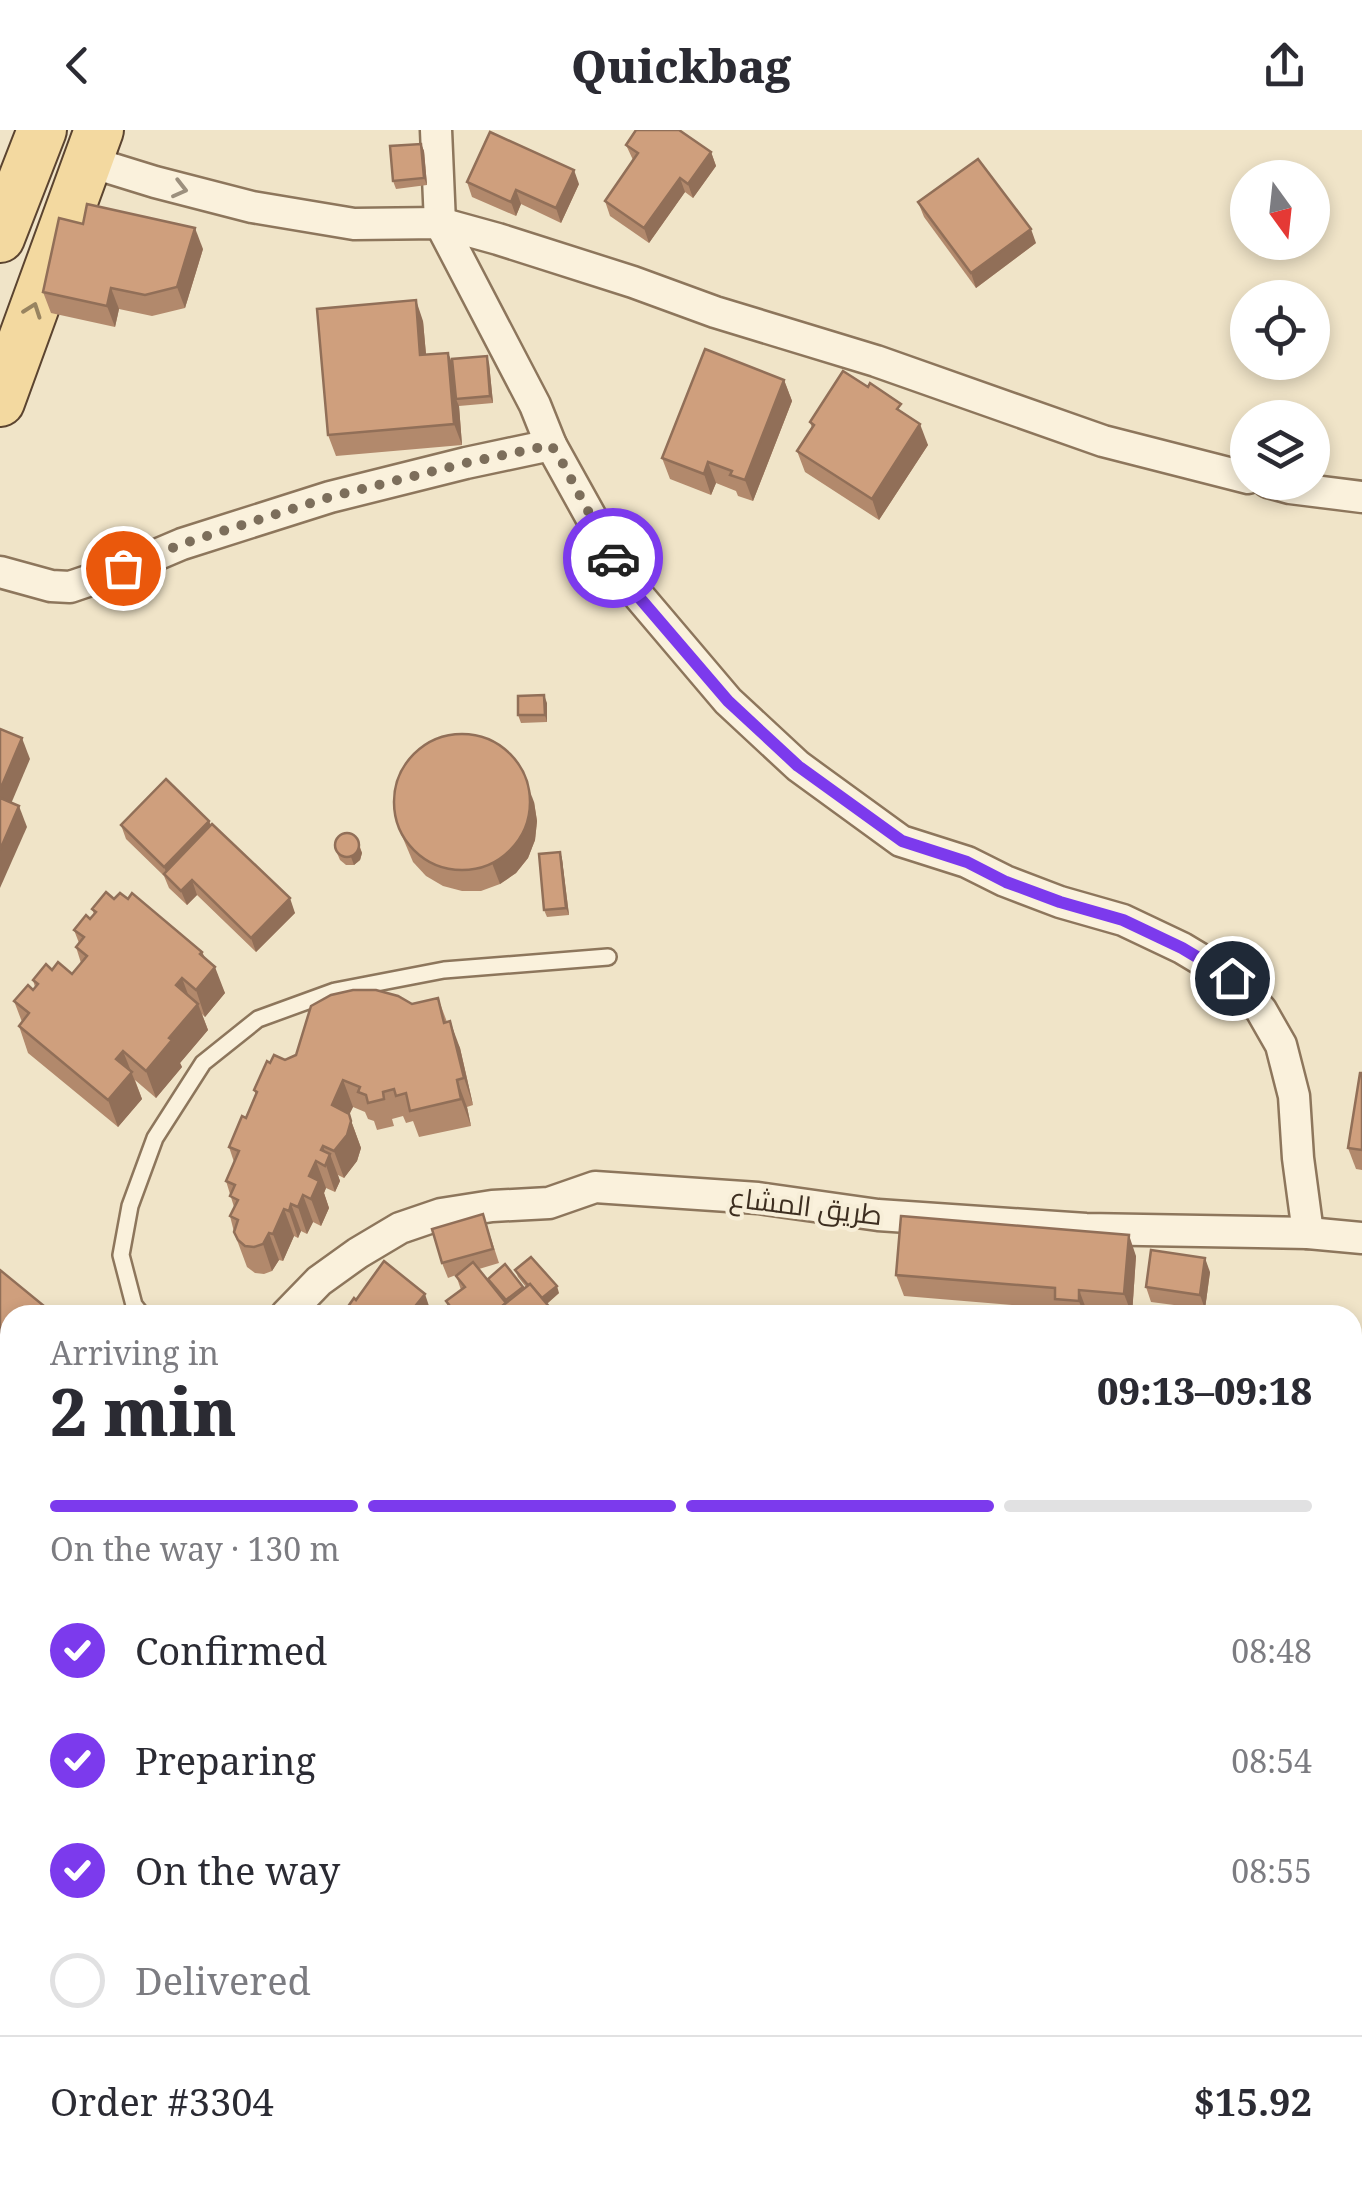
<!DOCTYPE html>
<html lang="en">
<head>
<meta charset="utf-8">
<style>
	:root { --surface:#fff; --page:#f2f2f3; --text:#2b2b33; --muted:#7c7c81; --line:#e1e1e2; --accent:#7c3aed }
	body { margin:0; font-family:"Noto Serif",Cairo,serif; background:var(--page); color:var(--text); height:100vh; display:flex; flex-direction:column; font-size:38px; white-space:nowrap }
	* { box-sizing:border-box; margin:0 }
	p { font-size:32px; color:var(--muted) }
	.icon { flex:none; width:55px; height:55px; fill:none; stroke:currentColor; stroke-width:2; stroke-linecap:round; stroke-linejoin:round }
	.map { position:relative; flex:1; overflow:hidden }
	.details { position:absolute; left:0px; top:1175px; width:1362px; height:882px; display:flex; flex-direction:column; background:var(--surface); border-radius:30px 30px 0 0; box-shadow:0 5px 15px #0003 }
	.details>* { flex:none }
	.needle { width:65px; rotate:165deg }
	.buttons { position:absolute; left:1230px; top:30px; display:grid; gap:20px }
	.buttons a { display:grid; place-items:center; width:100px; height:100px; border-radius:50%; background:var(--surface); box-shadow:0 5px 15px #0003; font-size:50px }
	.pin { position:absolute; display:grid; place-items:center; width:85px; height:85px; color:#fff; margin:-42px; border:5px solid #fff; border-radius:50%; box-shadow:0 2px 10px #0007 }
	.courier { position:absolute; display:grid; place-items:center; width:100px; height:100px; margin:-50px; border:8px solid #7c3aed; border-radius:50%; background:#fff; color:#222; box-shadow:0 2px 12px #0007 }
	.head em { font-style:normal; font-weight:800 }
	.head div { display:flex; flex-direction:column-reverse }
	.head { display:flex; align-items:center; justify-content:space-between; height:170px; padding:0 50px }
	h1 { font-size:65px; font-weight:800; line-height:75px }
	.bar { display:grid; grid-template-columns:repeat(4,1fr); gap:15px 10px; align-content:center; height:120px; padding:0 50px }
	.bar i { height:12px; border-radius:8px; background:var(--line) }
	.bar .current { background:var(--accent) }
	.bar p { grid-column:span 4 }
	.line { display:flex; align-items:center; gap:25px; padding:0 50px; border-top:2px solid var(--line) }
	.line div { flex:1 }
	ol { padding:0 50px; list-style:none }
	li { display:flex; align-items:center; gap:30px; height:110px }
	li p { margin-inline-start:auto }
	li .icon { padding:10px; border-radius:50%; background:var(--accent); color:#fff; stroke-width:4 }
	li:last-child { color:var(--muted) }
	li i { width:55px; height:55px; border:5px solid var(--line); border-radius:50% }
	header { display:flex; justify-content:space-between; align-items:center; height:130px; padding:0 50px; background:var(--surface); font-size:45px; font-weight:800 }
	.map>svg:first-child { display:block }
</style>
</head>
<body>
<header><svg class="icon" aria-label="back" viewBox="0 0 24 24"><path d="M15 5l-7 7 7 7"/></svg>Quickbag<svg class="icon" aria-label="share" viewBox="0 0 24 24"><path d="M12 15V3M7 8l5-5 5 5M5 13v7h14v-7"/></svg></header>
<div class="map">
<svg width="1362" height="2057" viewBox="0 0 1362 2057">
	<rect width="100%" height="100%" fill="#f0e4c8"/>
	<path fill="#c9cf9b" d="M 1353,1235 L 1362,1237 L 1362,2057 L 0,2057 L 0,1594 L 10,1583 L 10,2048 L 1352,2048 Z"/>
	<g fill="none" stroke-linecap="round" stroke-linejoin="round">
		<defs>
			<path id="service" d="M 142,1185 L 134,1175 L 121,1125 L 130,1076 L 155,1008 L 203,933 L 258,889 L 335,861 L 444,840 L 608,827"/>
			<g id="minor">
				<path d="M 436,0 L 440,93 L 535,275 L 551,315 L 627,452 L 728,571 L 798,636 L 901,711 L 967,732 L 1005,751 L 1060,772 L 1123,790 L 1182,818 L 1232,848 L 1261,880 L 1281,915 L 1294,966 L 1298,1028 L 1308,1103"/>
				<path d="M 87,31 L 155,52 L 252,77 L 354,94 L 440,93 L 498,109 L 633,152 L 715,182 L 876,231 L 1103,311 L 1248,348"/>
				<path d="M 1268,352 L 1290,358 L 1362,367"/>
				<path d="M 0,442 L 51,456 L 70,457 L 123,439 L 182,414 L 330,367 L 466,333 L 551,315"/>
				<path d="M 286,1185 L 319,1151 L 358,1123 L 400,1098 L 441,1084 L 492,1076 L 549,1073 L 595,1057 L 758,1068 L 878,1085 L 1086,1099 L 1308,1103 L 1362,1108"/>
				<path d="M 0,1523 L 10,1510"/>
				<path d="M 1352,1968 L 1362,1972"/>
				<path d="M 728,2057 L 743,2048"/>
			</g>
			<g id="primary">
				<path d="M 0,108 L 42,0"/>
				<path d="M 0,272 L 99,0"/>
			</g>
		</defs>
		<use href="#service" stroke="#8d765c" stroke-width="20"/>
		<use href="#minor" stroke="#8d765c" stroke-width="35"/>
		<use href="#primary" stroke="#5b4430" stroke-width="52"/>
		<use href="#service" stroke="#faf1dc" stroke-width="15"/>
		<use href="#minor" stroke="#faf1dc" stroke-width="30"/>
		<use href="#primary" stroke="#f3d9a0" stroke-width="48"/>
	</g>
	<g fill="#b2896c">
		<path d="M 421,14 L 424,21 L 427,55 L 396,59 L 393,51 Z"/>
		<path d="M 626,15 L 711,22 L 716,36 L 693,68 L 685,62 L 649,113 L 610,86 L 605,71 L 633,30 Z"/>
		<path d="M 467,52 L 579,54 L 561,93 L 521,74 L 516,86 L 472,67 Z"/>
		<path d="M 918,72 L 1036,113 L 976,158 L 924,87 Z"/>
		<path d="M 203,119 L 185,178 L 152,186 L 119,179 L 115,197 L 51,183 L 43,162 Z"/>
		<path d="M 423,191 L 426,225 L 448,223 L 453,235 L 489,233 L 493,273 L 459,276 L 462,315 L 336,326 L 328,305 Z"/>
		<path d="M 784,250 L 792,271 L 753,371 L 738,366 L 736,361 L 716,353 L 711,365 L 670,349 L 662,328 Z"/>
		<path d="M 905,285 L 928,315 L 879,390 L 805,342 L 797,321 L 812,298 L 810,292 Z"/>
		<path d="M 547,573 L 547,592 L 521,593 L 518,585 Z"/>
		<path d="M 534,672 L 537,691 L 535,710 L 528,728 L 516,743 L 500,754 L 481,761 L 462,761 L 443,756 L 426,746 L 413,732 L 397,694 Z"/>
		<path d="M 209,691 L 211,695 L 295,783 L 256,822 L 197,765 L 187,775 L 169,758 L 164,746 L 126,709 L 121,695 Z"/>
		<path d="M 357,708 L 362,723 L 360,730 L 354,735 L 346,735 L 340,730 L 334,716 Z"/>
		<path d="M 560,722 L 562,729 L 569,785 L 547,787 L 544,780 Z"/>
		<path d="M 114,769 L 202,822 L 225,863 L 205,887 L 202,884 L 208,900 L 180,933 L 182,937 L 156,968 L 135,950 L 142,969 L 118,997 L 28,923 L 19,896 L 22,892 L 14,871 L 33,860 L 35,857 L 33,850 L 52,840 L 72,844 L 81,833 L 76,817 L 79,813 L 74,800 L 94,784 L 92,779 Z"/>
		<path d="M 438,868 L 447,892 L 460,918 L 473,975 L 467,977 L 471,996 L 419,1007 L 413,991 L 406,993 L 403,986 L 392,989 L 394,996 L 377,1000 L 374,991 L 368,989 L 365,982 L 353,977 L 349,985 L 361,1018 L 357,1031 L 344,1048 L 338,1045 L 340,1051 L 335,1062 L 326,1058 L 324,1063 L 329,1078 L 321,1096 L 313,1092 L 307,1104 L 301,1101 L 298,1108 L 294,1106 L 283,1131 L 279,1130 L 272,1141 L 264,1144 L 255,1143 L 247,1137 L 234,1102 L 230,1086 L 234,1077 L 226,1051 L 234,1032 L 229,1017 L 246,988 L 256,965 L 254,960 L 270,933 L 285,930 L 412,874 Z"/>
		<path d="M 1362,943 L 1362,1040 L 1356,1039 L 1348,1018 Z"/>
		<path d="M 483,1084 L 499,1133 L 479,1139 L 488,1150 L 523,1157 L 524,1159 L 526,1157 L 518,1147 L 515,1140 L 559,1163 L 547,1174 L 556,1185 L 451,1185 L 446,1171 L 461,1160 L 456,1145 L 448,1148 L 442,1133 Z"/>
		<path d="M 1136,1126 L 1132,1185 L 1087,1181 L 1087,1185 L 1061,1185 L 1058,1179 L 904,1166 L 896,1145 Z"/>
		<path d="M 0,1140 L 10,1185 L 10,1296 L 0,1289 Z"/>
		<path d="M 1210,1142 L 1205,1179 L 1151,1172 L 1146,1157 Z"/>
	</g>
	<g fill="#916f58">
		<path d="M 421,14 L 424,21 L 427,55 L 424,48 Z"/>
		<path d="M 711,22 L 716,36 L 693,68 L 688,54 Z"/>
		<path d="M 574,40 L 579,54 L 561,93 L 556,78 Z"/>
		<path d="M 680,48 L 685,62 L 649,113 L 644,98 Z"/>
		<path d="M 516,60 L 521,74 L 516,86 L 511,72 Z"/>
		<path d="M 195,98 L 203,119 L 185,178 L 177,157 Z"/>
		<path d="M 1031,99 L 1036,113 L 976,158 L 971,143 Z"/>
		<path d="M 111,158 L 119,179 L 115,197 L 107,176 Z"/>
		<path d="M 416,170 L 423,191 L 428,246 L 420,225 Z"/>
		<path d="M 448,223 L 456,244 L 456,269 L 459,276 L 462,315 L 454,294 Z"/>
		<path d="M 487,226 L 489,233 L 493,273 L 490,266 Z"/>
		<path d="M 784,250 L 792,271 L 753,371 L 745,350 Z"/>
		<path d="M 920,294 L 928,315 L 879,390 L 872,369 Z"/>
		<path d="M 708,332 L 716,353 L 711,365 L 704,344 Z"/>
		<path d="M 544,565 L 547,573 L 547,592 L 545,585 Z"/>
		<path d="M 22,608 L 30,629 L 5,688 L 0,675 L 0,660 Z"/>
		<path d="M 526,651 L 534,672 L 537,691 L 535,710 L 528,728 L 516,743 L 500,754 L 492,733 Z"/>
		<path d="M 19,676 L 27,697 L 0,758 L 0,720 Z"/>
		<path d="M 209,691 L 214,705 L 170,751 L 164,737 Z"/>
		<path d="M 359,716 L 362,723 L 360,730 L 354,735 L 351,727 Z"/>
		<path d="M 560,722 L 562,729 L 569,785 L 566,778 Z"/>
		<path d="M 192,750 L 197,765 L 187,775 L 181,761 Z"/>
		<path d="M 290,768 L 295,783 L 256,822 L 251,808 Z"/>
		<path d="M 202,822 L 210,843 L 215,837 L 225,863 L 205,887 L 196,860 L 200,824 Z"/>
		<path d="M 182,848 L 192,875 L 176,855 Z"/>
		<path d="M 198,874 L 208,900 L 180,933 L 182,937 L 156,968 L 146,941 L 169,908 Z"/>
		<path d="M 450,891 L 460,918 L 473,975 L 464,948 Z"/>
		<path d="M 123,921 L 142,969 L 118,997 L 108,970 L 116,929 Z"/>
		<path d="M 343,950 L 353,977 L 349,985 L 361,1018 L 357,1031 L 344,1048 L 334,1021 L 332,975 Z"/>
		<path d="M 457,950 L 467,977 L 471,996 L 461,969 Z"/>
		<path d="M 323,1016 L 328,1030 L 330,1024 L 340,1051 L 335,1062 L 321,1020 Z"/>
		<path d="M 316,1031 L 326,1058 L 324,1063 L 329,1078 L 321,1096 L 311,1069 L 309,1046 Z"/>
		<path d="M 303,1065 L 313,1092 L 307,1104 L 298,1077 Z"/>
		<path d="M 291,1074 L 301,1101 L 298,1108 L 289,1081 Z"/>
		<path d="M 284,1079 L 294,1106 L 283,1131 L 273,1104 Z"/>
		<path d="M 269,1103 L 279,1130 L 272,1141 L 263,1114 Z"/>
		<path d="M 1129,1105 L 1136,1126 L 1132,1185 L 1124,1164 Z"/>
		<path d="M 1205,1128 L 1210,1142 L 1205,1179 L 1200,1165 Z"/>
		<path d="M 557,1156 L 559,1163 L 543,1177 L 540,1170 Z"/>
		<path d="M 1079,1160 L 1087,1181 L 1087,1185 L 1084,1185 L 1079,1171 Z"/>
		<path d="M 425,1164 L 432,1185 L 408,1185 Z"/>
	</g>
	<g fill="#cf9f7d" stroke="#916f58" stroke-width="2.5">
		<path d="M 636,0 L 679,0 L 711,22 L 688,54 L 680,48 L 644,98 L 605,71 L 638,23 L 626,15 Z"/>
		<path d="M 490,2 L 574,40 L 556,78 L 516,60 L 511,72 L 467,52 Z"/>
		<path d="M 421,14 L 424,48 L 393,51 L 390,16 Z"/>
		<path d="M 978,29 L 1031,99 L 971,143 L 918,72 Z"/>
		<path d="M 87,74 L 195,98 L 177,157 L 145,165 L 111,158 L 107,176 L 43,162 L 59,88 L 83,94 Z"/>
		<path d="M 416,170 L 420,225 L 448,223 L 454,294 L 328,305 L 317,179 Z"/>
		<path d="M 705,219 L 784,250 L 745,350 L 730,345 L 732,341 L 708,332 L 704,344 L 662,328 Z"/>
		<path d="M 487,226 L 490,266 L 456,269 L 452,229 Z"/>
		<path d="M 843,241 L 868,257 L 870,253 L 901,274 L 897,279 L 920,294 L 872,369 L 797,321 L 814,295 L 810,292 Z"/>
		<path d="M 544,565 L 545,585 L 518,585 L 518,566 Z"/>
		<path d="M 0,599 L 22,608 L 0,660 Z"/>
		<circle cx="462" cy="672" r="68"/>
		<path d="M 166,649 L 209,691 L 164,737 L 121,695 Z"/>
		<path d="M 0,668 L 19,676 L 0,720 Z"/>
		<path d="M 212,694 L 290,768 L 251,808 L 192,750 L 181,761 L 164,744 Z"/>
		<circle cx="347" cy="715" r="12"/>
		<path d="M 560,722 L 566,778 L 544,780 L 539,724 Z"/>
		<path d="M 106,762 L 114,769 L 120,763 L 128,769 L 132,763 L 202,822 L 200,824 L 215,837 L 196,860 L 182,848 L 176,855 L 198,874 L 169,908 L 172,910 L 146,941 L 123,921 L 116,929 L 132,942 L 108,970 L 19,896 L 29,883 L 14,871 L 28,855 L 33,860 L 38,854 L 33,850 L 46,834 L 52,840 L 58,832 L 72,844 L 87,826 L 76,817 L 84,807 L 74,800 L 86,785 L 90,789 L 96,782 L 92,779 Z"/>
		<path d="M 353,860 L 376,860 L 398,866 L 412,874 L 438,868 L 444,893 L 450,891 L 464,948 L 457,950 L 461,969 L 410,981 L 406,963 L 396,966 L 394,959 L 383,962 L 384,969 L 368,973 L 366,965 L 358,962 L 360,957 L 343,950 L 332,975 L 349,984 L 351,991 L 347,1005 L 334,1021 L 323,1016 L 321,1020 L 330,1024 L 325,1036 L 316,1031 L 309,1046 L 319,1051 L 311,1069 L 303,1065 L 298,1077 L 291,1074 L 289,1081 L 284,1079 L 273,1104 L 269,1103 L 263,1114 L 254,1117 L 245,1116 L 238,1110 L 234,1102 L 238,1090 L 230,1086 L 238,1070 L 230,1066 L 235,1055 L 226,1051 L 239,1021 L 229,1017 L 242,986 L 246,988 L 257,962 L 254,960 L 267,931 L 270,933 L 274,925 L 285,930 L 296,925 L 311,876 L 331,865 Z"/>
		<path d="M 1360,943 L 1362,943 L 1362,1020 L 1348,1018 Z"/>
		<path d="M 483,1084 L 493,1119 L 442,1133 L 432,1099 Z"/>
		<path d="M 901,1086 L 1129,1105 L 1124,1164 L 1079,1160 L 1079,1171 L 1055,1169 L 1055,1158 L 896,1145 Z"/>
		<path d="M 1151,1120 L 1205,1128 L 1200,1165 L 1146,1157 Z"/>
		<path d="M 531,1127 L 557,1156 L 542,1168 L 530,1154 L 528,1155 L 515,1140 Z"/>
		<path d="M 384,1131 L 425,1164 L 408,1185 L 342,1185 L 354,1168 L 356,1170 Z"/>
		<path d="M 473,1132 L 506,1173 L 491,1185 L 457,1185 L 446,1171 L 465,1157 L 456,1146 Z"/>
		<path d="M 505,1134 L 523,1157 L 506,1170 L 488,1149 Z"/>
		<path d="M 0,1140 L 55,1185 L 10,1185 L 10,1277 L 0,1269 Z"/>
		<path d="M 530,1154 L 556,1185 L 491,1185 Z"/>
	</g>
	<defs><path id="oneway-chevron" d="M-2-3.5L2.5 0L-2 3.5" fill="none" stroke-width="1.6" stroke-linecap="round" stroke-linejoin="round" transform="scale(2.5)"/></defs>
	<use stroke="#9c907e" href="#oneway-chevron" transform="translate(180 59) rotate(14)"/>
	<use stroke="#988460" href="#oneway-chevron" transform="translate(33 180) rotate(-70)"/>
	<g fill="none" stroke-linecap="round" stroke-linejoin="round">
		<path stroke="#7c6e5b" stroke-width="10" stroke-dasharray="0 18" d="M 123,438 L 182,414 L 330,367 L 466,333 L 551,315 L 561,330 L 613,428"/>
		<path stroke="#7c3aed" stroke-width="12" d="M 613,428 L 626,452 L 728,571 L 798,636 L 902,711 L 967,732 L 1006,752 L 1060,772 L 1123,790 L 1182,818 L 1232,848"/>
	</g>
	<g text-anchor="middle" stroke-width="8" stroke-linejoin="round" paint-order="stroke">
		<g font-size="28" fill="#3d2e20" stroke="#f7eed8">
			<text transform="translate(806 1076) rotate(7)" y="10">طريق المشاع</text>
		</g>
	</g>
</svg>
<div class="buttons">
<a><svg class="needle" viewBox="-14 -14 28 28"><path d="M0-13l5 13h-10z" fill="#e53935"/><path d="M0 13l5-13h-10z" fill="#7c7c81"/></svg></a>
<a><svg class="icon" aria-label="locate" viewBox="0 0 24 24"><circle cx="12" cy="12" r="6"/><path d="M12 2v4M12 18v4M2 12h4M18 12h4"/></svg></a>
<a><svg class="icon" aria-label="layers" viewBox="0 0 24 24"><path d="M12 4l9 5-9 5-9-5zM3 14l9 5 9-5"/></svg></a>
</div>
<div class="pin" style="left:123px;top:438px;background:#ea580c"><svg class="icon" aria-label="bag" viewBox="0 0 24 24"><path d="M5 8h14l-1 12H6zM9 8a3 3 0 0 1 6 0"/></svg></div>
<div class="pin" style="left:1232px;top:848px;background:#1f2937"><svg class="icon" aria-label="home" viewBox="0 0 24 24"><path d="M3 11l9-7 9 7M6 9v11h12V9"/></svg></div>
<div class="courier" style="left:613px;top:428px"><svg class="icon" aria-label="car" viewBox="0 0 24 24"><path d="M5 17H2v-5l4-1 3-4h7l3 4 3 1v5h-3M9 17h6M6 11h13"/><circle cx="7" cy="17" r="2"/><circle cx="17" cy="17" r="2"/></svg></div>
<section class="details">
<div class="head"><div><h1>2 min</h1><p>Arriving in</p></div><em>09:13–09:18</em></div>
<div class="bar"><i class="current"></i><i class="current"></i><i class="current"></i><i></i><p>On the way · 130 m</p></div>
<ol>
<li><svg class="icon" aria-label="check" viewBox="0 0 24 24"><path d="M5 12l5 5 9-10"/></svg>Confirmed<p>08:48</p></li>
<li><svg class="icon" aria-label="check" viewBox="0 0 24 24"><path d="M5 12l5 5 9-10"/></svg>Preparing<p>08:54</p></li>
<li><svg class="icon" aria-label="check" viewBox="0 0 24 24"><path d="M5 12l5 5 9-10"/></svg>On the way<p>08:55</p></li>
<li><i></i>Delivered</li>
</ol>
<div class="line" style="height:130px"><div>Order #3304</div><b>$15.92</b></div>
</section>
</div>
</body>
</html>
